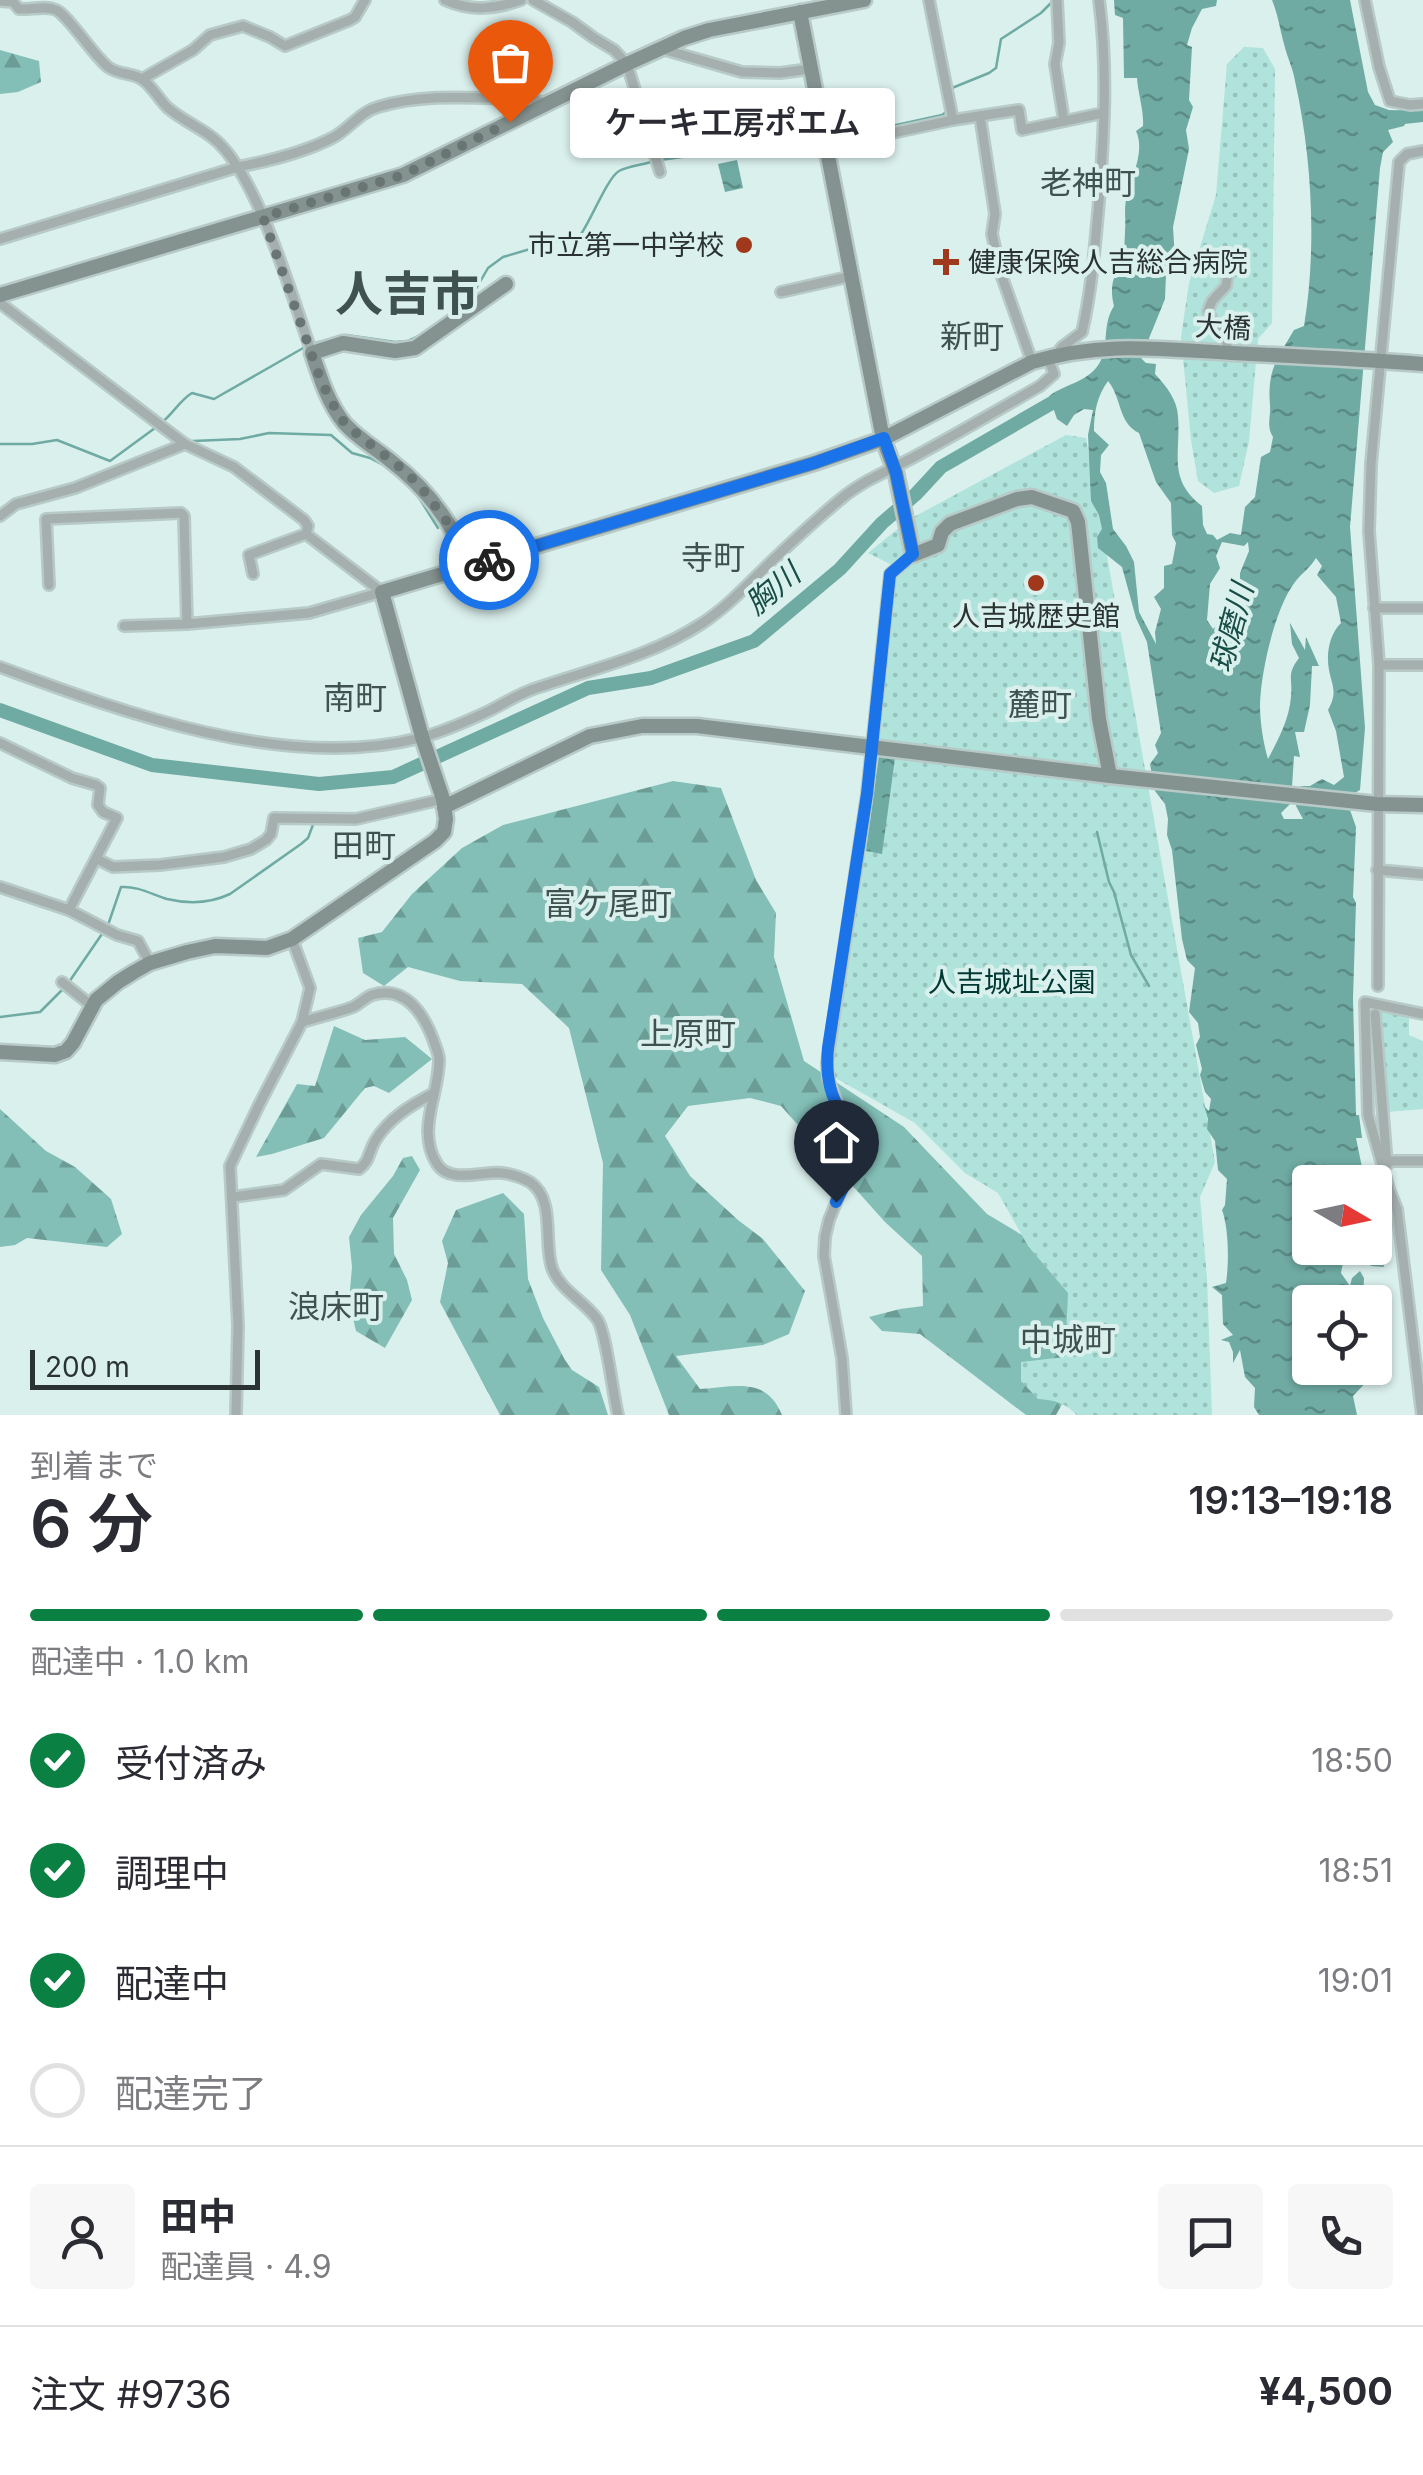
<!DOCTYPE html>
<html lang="ja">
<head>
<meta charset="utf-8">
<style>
	:root { --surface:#fff; --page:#f7f7f7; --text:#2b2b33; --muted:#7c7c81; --line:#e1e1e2; --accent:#0b8043 }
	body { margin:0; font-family:Inter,"Noto Sans JP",sans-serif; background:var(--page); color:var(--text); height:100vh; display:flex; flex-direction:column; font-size:38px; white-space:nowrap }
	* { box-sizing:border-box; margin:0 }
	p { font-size:32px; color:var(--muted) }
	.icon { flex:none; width:55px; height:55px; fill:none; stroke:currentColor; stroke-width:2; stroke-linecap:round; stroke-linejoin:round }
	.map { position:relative; height:1415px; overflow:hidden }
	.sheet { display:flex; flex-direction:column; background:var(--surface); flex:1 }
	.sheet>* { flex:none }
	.needle { width:65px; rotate:99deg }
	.buttons { position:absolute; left:1292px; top:1165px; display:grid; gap:20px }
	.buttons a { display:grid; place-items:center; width:100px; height:100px; border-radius:10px; background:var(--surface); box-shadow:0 2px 8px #0004; font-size:50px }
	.scale { position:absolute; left:30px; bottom:25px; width:230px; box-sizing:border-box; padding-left:10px; border:5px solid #2a3331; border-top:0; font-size:28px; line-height:35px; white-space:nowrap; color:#2a3331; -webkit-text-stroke:8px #daf0ed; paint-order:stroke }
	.pin { position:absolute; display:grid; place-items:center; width:85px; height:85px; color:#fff; margin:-102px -42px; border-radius:50% 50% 50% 0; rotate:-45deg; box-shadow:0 0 10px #0007 }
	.pin .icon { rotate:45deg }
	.courier { position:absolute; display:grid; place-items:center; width:100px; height:100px; margin:-50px; border:8px solid #1a73e8; border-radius:50%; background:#fff; color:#222; box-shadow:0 2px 12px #0007 }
	.bubble { position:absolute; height:70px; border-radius:10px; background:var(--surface); box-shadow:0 2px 8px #0004; font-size:32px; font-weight:600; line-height:70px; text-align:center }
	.headline em { font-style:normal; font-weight:600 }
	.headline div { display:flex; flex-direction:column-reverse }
	.headline { display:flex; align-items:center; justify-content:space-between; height:170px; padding:0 30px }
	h1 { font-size:65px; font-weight:600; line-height:75px }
	.bar { display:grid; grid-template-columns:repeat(4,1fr); gap:15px 10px; align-content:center; height:120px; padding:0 30px }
	.bar i { height:12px; border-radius:8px; background:var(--line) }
	.bar .on { background:var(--accent) }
	.bar p { grid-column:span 4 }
	.line { display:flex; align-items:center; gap:25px; padding:0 30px; border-top:2px solid var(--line) }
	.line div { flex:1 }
	.round { display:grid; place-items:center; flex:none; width:105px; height:105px; border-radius:10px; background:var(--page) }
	ol { padding:0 30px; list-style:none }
	li { display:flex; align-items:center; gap:30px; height:110px }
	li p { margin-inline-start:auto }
	li .icon { padding:10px; border-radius:50%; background:var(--accent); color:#fff; stroke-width:4 }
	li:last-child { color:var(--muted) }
	li i { width:55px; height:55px; border:5px solid var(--line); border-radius:50% }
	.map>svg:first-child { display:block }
</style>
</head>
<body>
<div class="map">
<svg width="1423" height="1415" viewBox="0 0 1423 1415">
	<defs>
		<pattern id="forest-firs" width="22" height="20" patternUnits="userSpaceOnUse" patternTransform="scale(2.5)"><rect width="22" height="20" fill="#83bfb7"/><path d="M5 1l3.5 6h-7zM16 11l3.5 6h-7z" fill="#6b9c95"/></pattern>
		<pattern id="park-dots" width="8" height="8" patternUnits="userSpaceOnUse" patternTransform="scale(2.5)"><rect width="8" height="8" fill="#afe3dc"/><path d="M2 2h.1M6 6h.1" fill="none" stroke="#97c3bd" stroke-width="1.8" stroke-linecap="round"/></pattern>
		<pattern id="water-ripples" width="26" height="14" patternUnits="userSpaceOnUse" patternTransform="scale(2.5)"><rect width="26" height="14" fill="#6faaa3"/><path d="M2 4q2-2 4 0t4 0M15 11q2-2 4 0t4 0" fill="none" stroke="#5b8b85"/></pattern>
	</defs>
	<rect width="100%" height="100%" fill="#daf0ed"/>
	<g fill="url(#forest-firs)">
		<path d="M 0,50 L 39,61 L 41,82 L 18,92 L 0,94 Z"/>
		<path d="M 673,781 L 721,788 L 756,880 L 776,913 L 774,957 L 804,1061 L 904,1127 L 987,1214 L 1042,1247 L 1075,1259 L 1066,1397 L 1056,1415 L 1026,1415 L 920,1334 L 882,1331 L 869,1317 L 900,1309 L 923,1306 L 922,1256 L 885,1222 L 781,1106 L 750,1098 L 688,1106 L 665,1136 L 690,1176 L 738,1220 L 763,1239 L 805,1291 L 789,1334 L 763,1345 L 676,1356 L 700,1389 C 735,1387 766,1376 782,1415 L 669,1415 L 630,1315 L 601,1270 L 603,1163 L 569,1028 L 522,984 L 460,981 L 408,967 L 384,986 L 363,973 L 358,938 L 382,932 L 412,894 L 462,848 L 503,825 Z"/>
		<path d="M 334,1026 L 365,1040 L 405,1037 L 432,1059 L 389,1093 L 374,1086 L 365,1088 L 324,1138 L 272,1154 L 256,1157 L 297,1084 L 315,1086 Z"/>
		<path d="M 0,1109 L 46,1151 L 75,1167 L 111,1199 L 122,1234 L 107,1247 L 27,1238 L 15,1245 L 0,1247 Z"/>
		<path d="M 412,1156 L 420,1170 L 393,1218 L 394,1254 L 407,1280 L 412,1300 L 385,1348 L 356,1331 L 349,1301 L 352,1267 L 349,1237 L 361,1215 L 393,1176 L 403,1158 Z"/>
		<path d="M 503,1193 L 524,1214 L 528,1279 L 543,1318 L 565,1360 L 572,1370 L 599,1387 L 608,1415 L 500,1415 L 440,1302 L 448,1263 L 442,1241 L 456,1210 Z"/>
	</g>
	<g fill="url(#park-dots)">
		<path d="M 1244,47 L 1263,48 L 1275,69 L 1272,323 L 1258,339 L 1249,441 L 1239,486 L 1214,493 L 1198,481 L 1191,440 L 1181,337 L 1189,283 L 1216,195 L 1227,64 Z"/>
		<path d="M 1066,435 L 1086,438 L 1215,1162 L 1200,1197 L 1207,1278 L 1212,1415 L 1077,1415 C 1065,1403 1055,1400 1038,1399 L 1021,1381 L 1021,1362 L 1065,1357 L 1068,1293 L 1028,1246 L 998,1193 L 965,1173 L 915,1123 L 832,1076 L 831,1046 L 892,576 L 890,564 L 868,553 L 910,519 Z"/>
		<path d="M 1379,1011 L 1409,1017 L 1409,1035 L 1423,1041 L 1423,1109 L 1387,1112 Z"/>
	</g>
	<g fill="url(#water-ripples)" fill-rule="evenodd">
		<path d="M 1114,0 L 1217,0 L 1216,6 L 1202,9 L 1192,28 L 1187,45 L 1192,47 L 1189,100 L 1193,107 L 1186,130 L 1189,149 L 1173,227 L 1175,259 L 1169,263 L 1166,275 L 1165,299 L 1141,358 L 1146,363 L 1156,364 L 1155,374 C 1166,386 1177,399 1178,416 C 1181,454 1167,479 1202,506 L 1203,525 L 1207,534 L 1213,535 L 1217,540 L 1230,533 L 1241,535 L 1245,507 L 1255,497 L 1261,457 L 1270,452 L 1273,437 C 1266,426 1271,417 1270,405 C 1267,370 1277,359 1294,330 L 1304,326 C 1317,249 1312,157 1295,81 C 1293,68 1287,57 1284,44 C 1280,29 1278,15 1272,0 L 1350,0 L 1368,92 L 1375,105 L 1389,110 L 1412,111 L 1404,126 L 1388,130 L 1393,142 L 1383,152 L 1380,168 L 1350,527 L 1365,728 L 1360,790 L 1353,794 L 1350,810 L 1356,827 L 1353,897 L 1356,903 L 1353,998 L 1356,1115 L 1359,1115 L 1362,1138 L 1356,1138 L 1365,1182 L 1310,1182 L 1310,1248 L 1375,1248 L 1375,1229 L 1384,1267 L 1372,1266 L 1363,1262 L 1360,1253 L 1353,1248 L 1339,1252 L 1343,1263 L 1341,1273 L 1350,1286 L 1352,1278 L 1360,1271 L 1364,1278 L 1363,1302 L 1310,1302 L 1310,1368 L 1371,1368 L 1371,1377 L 1353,1396 L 1357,1415 L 1259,1415 L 1254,1407 L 1255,1388 L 1245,1377 L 1240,1350 L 1233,1363 L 1233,1352 L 1229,1342 L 1221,1340 L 1233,1335 L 1223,1324 L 1222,1295 L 1212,1287 L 1226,1283 C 1229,1263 1229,1229 1222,1210 L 1225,1205 L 1227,1179 L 1218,1170 L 1215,1141 L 1207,1129 L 1208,1119 L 1204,1106 L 1209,1111 L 1211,1099 L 1205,1092 L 1200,1075 L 1202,1069 L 1196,1045 L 1200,1037 L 1198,1023 L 1189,1012 L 1195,968 L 1187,960 L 1182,939 L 1172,850 L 1167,835 L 1168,819 L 1165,804 L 1155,791 L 1150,764 L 1158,753 L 1155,745 L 1161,733 L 1147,642 L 1136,618 L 1122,567 L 1098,548 L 1097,537 L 1102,529 L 1099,515 L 1091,501 L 1088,435 L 1093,410 L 1084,409 L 1074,415 L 1067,426 L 1057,419 L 1049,396 C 1065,384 1092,381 1101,360 C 1109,343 1102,325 1114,306 C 1110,290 1111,275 1125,262 C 1123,251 1125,242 1125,231 C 1126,221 1124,211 1126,200 C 1130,178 1146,153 1136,131 L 1143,126 C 1144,110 1138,94 1137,78 L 1124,78 L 1123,18 L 1115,15 ZM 1108,381 C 1122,398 1118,423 1139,433 L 1156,482 L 1171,503 L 1172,535 L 1176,543 L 1172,564 L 1164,566 L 1164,588 L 1154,597 L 1161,609 L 1155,632 L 1156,644 L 1139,612 L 1134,562 L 1126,546 L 1113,529 L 1106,483 L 1100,472 L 1101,455 L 1109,445 L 1094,431 C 1094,412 1097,396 1108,381 ZM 1222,542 L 1244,546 L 1248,542 L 1249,551 L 1240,573 L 1240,607 L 1226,609 L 1221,621 L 1213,629 L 1207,620 L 1210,584 L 1220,568 L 1216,556 ZM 1316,558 L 1322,566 L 1317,575 L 1336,597 L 1341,623 C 1329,635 1326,654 1329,670 C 1332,686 1338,692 1328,710 L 1336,731 L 1344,777 L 1334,785 L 1322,779 L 1310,786 L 1301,786 L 1296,806 L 1303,819 L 1284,819 L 1281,813 L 1291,803 L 1294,756 L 1300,757 L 1295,732 L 1304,732 L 1310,705 L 1312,666 L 1319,666 L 1306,637 L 1305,650 L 1290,623 L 1292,644 L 1299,658 C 1286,675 1293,678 1291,697 C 1289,720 1278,740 1268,759 C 1263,742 1260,722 1260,704 C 1261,671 1275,608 1295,582 C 1302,573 1310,568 1316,558 Z"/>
		<path d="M 737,160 L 743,188 L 725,192 L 718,164 Z"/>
		<path d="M 879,756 L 895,758 L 882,854 L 866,851 Z"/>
	</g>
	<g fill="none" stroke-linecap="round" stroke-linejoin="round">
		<g stroke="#6faaa3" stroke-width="2.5">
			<path d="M 952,88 L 989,73 L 996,68 L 1001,39 L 1041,13 L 1053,1"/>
			<path d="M 832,139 L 942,115 L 946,112 L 946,107"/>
			<path d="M 660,160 L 746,148 L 771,153 L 820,142"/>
			<path d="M 315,343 L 346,335 L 395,342 L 408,341 L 421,335 L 460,307 L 473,294 L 488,268 L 503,257 L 581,234 C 591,220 608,177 619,171 C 628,166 641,165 651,162"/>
			<path d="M 161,423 C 173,414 179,401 192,393 L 214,399 L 305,347"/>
			<path d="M 193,441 L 240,439 L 269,433 L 331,435 L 352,453 L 370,458 L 387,467"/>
			<path d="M 0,444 L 32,444 L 57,440 L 110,461 L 155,428"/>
			<path d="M 404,481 L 416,493 L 438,528"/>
			<path d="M 1097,832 L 1109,882 L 1114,892 L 1131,955 L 1149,986"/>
			<path d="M 108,925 L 121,887 C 138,886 151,894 167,899 C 188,904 211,903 230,894 L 301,844 L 308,838 L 314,822"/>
			<path d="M 69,982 L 104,931"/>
			<path d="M 0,1017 L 40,1012 L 64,988"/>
		</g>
		<g stroke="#6faaa3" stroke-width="14">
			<path d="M 1394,118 L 1423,115"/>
			<path d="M 0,710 L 152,765 L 319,784 L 393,777 L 588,688 L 651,678 L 754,641 L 840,569 L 882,523 L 916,494 L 941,467 L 1064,396"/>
		</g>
		<defs>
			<g id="street">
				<path d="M 445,0 C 471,12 495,9 521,0"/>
				<path d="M 533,0 L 572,22 L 594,38 L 614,50 L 627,64 L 660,172"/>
				<path d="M 929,0 L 953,120"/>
				<path d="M 1057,0 L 1059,43 L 1055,64 L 1064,121"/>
				<path d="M 1365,0 L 1379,67 L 1390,101 L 1410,105 L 1423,104"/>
				<path d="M 0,1 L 13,2 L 19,9 C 31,10 45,5 56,10 C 68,15 93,55 108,67 C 120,76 133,72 143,80 C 153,87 159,100 168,108 C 182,120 199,127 213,138 C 257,172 292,298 312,353"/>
				<path d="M 662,49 L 742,72 L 780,73 L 810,69"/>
				<path d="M 142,79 L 193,50 L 210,35 L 243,26 L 270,37 L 285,46 L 350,20 L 355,17 L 365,0"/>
				<path d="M 980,116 L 995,214 L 992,234 L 1001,274 L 1032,362"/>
				<path d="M 827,147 L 953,120 L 1019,110 L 1022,130 L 1103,113"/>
				<path d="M 0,239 L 238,167 C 269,161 306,152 334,137 C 350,128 360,112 378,107 C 428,92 482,99 533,99 L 545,104"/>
				<path d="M 781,292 L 852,276"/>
				<path d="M 0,303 L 185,444 L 234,467 L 304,520 L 308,526 L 306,534 L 249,555 L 253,574"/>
				<path d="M 1227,352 L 1227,336 L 1213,323 L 1208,311 L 1212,301 L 1226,286 L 1229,268"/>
				<path d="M 1057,354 L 1062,347 L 1082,332 C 1092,289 1095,245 1099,201 C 1104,135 1108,66 1099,0"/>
				<path d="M 0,516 L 16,504 L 75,488 L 185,444"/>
				<path d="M 306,534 L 382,592"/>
				<path d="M 49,585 L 46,519 L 181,513 L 184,516 L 187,624 L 309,613 L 382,592"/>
				<path d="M 1374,608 L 1423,608"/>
				<path d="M 124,626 L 187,624"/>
				<path d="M 1379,665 L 1423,665"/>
				<path d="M 0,667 C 125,713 286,772 420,738 C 445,731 468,721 491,710 C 505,703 517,695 531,690 C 588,670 650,657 701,624 C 729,606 750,582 774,559 C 796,538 819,517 842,498 C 864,480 890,470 914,457 C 957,434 998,410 1040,386 L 1054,374 L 1048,358"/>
				<path d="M 0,743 L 72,778 L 96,785 L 100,788 L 98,805 L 103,812 L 117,818 L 69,910 L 0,887"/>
				<path d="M 97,859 L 113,867 L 160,865 L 224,857 L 251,849 L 266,840 L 271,834 L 274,818 L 356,819 L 443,799"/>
				<path d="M 1377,870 L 1423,874"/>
				<path d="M 69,910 L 117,935 L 138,941 L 150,963"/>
				<path d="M 62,982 L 92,1006"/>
				<path d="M 1378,986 L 1379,665 L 1369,531 L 1371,464 L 1399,162 L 1407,154 L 1423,151"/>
				<path d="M 1375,1014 L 1387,1165"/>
				<path d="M 302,1022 C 318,1017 337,1013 353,1007 C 359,1004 366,997 372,995 C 405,985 423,1013 433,1039 C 435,1046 439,1053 439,1060 C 439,1095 416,1130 437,1164 C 449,1184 483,1171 502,1173 C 512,1174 521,1177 530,1182 C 556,1200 543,1241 552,1268 C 560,1290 584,1301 597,1319 C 606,1330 613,1396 618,1415"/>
				<path d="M 1386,1161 L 1423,1161"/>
				<path d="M 233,1197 L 284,1190 L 321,1164 L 359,1169 C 370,1161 368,1153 375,1141 C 389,1118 411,1105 434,1093"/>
				<path d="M 236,1415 L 238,1325 L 230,1166 L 259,1105 L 302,1022 L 310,988 L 292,939"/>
				<path d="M 846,1415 L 842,1358 L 824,1256 L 825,1237 L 829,1220 L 843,1185 L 857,1161 L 860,1139 L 854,1128 L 839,1109 L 828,1078 L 827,1063 L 867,794 L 890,574 L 913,555"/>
				<path d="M 1422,1415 L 1397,1209 L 1389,1189 L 1368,1115 L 1365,1002 L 1423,1014"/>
			</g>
			<g id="secondary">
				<path d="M 800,12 L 883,439 L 896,473 L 913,555 L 938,545 L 942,532 L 950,524 L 1017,499 L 1032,497 L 1073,511 L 1078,522 L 1099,719 L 1110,776"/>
				<path d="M 0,295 L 403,175 L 627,64 L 684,38 L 709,30 L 864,0"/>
				<path d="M 469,566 C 454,525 427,489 392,462 C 377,449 357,438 344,423 C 328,403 320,377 312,353 L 343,343 L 395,351 L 415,348 L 506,284"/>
				<path d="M 444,807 L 590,736 L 642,726 L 697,726 L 1110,776 L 1377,804 L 1423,805"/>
				<path d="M 0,1052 L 55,1055 L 66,1051 L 73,1043 L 96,1000 L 118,982 L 134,972 L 150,963 L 187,952 L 215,946 L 267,948 L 292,939 L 435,841 L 444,832 L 446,819 L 443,799 L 422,737 L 382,592 L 814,463 L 883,439 L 1032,362 C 1102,341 1159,349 1231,353 C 1295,356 1359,359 1423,364"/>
			</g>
		</defs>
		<use href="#street" stroke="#b7cac7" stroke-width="14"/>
		<use href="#secondary" stroke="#b7cac7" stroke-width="19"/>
		<use href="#street" stroke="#a5afad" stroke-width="9"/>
		<use href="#secondary" stroke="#849290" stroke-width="14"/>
	</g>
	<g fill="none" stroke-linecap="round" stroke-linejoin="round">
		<path stroke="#687573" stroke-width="10" stroke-dasharray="0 18" d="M 489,560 L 470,566 L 460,539 L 420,486 L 401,468 L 348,427 L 339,416 L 321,381 L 263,217 L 403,175 L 510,122"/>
		<path stroke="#1a73e8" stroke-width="12" d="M 489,560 L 814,463 L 884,438 L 896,473 L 913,554 L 890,574 L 867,794 L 828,1048 C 826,1069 828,1092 840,1110 C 851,1126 865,1137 858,1159 C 853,1173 842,1188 836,1202"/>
	</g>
	<g fill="#a0381b" stroke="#daf0ed" stroke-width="4">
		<circle cx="744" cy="245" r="10"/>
		<path d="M941 247h10v10h10v10h-10v10h-10v-10h-10v-10h10z"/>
		<circle cx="1036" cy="583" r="10"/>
	</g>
	<g text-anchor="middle" stroke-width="8" stroke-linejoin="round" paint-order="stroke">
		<g font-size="28" fill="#2a3331" stroke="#daf0ed" text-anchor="end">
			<text x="724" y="255">市立第一中学校</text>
			<text x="968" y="272" text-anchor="start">健康保険人吉総合病院</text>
			<text x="1036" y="626" text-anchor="middle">人吉城歴史館</text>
		</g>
		<g font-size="28" fill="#2a3331" stroke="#daf0ed">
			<text transform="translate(1223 327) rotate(3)" y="10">大橋</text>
		</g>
		<g font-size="28" fill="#003934" stroke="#daf0ed">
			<text x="1012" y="992">人吉城址公園</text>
		</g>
		<g font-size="30" font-style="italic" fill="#194e48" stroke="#daf0ed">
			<text transform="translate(773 589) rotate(-40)" y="10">胸川</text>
			<text transform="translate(1232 628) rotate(-75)" y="10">球磨川</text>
		</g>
		<g font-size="32" fill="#3f524f" stroke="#daf0ed">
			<text x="1088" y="194">老神町</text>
			<text x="972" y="348">新町</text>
			<text x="713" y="569">寺町</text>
			<text x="355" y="709">南町</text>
			<text x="1040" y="716">麓町</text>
			<text x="364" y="857">田町</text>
			<text x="608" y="915">富ケ尾町</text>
			<text x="688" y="1045">上原町</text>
			<text x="336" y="1318">浪床町</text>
			<text x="1068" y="1351">中城町</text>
		</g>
		<g font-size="48" font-weight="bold" fill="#3f524f" stroke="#daf0ed">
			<text x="407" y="311">人吉市</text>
		</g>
	</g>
</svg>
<div class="buttons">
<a><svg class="needle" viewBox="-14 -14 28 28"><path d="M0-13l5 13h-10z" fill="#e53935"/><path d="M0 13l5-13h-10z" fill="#7c7c81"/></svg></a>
<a><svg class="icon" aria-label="locate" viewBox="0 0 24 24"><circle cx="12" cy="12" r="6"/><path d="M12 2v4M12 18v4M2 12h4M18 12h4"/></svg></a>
</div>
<div class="scale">200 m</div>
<div class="pin" style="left:510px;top:122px;background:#ea580c"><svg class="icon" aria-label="bag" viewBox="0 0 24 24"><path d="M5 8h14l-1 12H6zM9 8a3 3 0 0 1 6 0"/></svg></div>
<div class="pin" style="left:836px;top:1202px;background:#1f2937"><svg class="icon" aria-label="home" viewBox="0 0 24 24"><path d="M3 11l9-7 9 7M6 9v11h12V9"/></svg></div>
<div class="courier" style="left:489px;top:560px"><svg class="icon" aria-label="bike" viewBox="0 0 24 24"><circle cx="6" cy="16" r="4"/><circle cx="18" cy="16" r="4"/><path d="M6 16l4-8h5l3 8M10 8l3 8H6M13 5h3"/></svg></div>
<div class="bubble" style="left:570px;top:88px;width:325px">ケーキ工房ポエム</div>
</div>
<section class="sheet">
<div class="headline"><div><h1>6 分</h1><p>到着まで</p></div><em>19:13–19:18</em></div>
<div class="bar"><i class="on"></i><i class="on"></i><i class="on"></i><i></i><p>配達中 · 1.0 km</p></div>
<ol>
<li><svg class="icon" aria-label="check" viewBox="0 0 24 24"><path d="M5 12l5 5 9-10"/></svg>受付済み<p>18:50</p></li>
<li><svg class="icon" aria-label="check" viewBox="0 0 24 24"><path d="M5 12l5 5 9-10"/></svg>調理中<p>18:51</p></li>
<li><svg class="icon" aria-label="check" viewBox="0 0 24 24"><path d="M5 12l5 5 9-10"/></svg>配達中<p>19:01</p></li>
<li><i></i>配達完了</li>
</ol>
<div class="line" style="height:180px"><a class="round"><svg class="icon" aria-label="person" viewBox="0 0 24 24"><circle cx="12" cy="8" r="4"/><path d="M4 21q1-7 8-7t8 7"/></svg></a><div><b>田中</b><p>配達員 · 4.9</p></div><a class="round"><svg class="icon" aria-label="chat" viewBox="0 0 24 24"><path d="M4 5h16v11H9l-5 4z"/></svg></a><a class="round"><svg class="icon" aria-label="phone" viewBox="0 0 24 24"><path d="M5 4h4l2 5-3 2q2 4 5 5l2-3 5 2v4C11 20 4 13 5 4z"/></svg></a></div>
<div class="line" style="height:130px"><div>注文 #9736</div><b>¥4,500</b></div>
</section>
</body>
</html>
